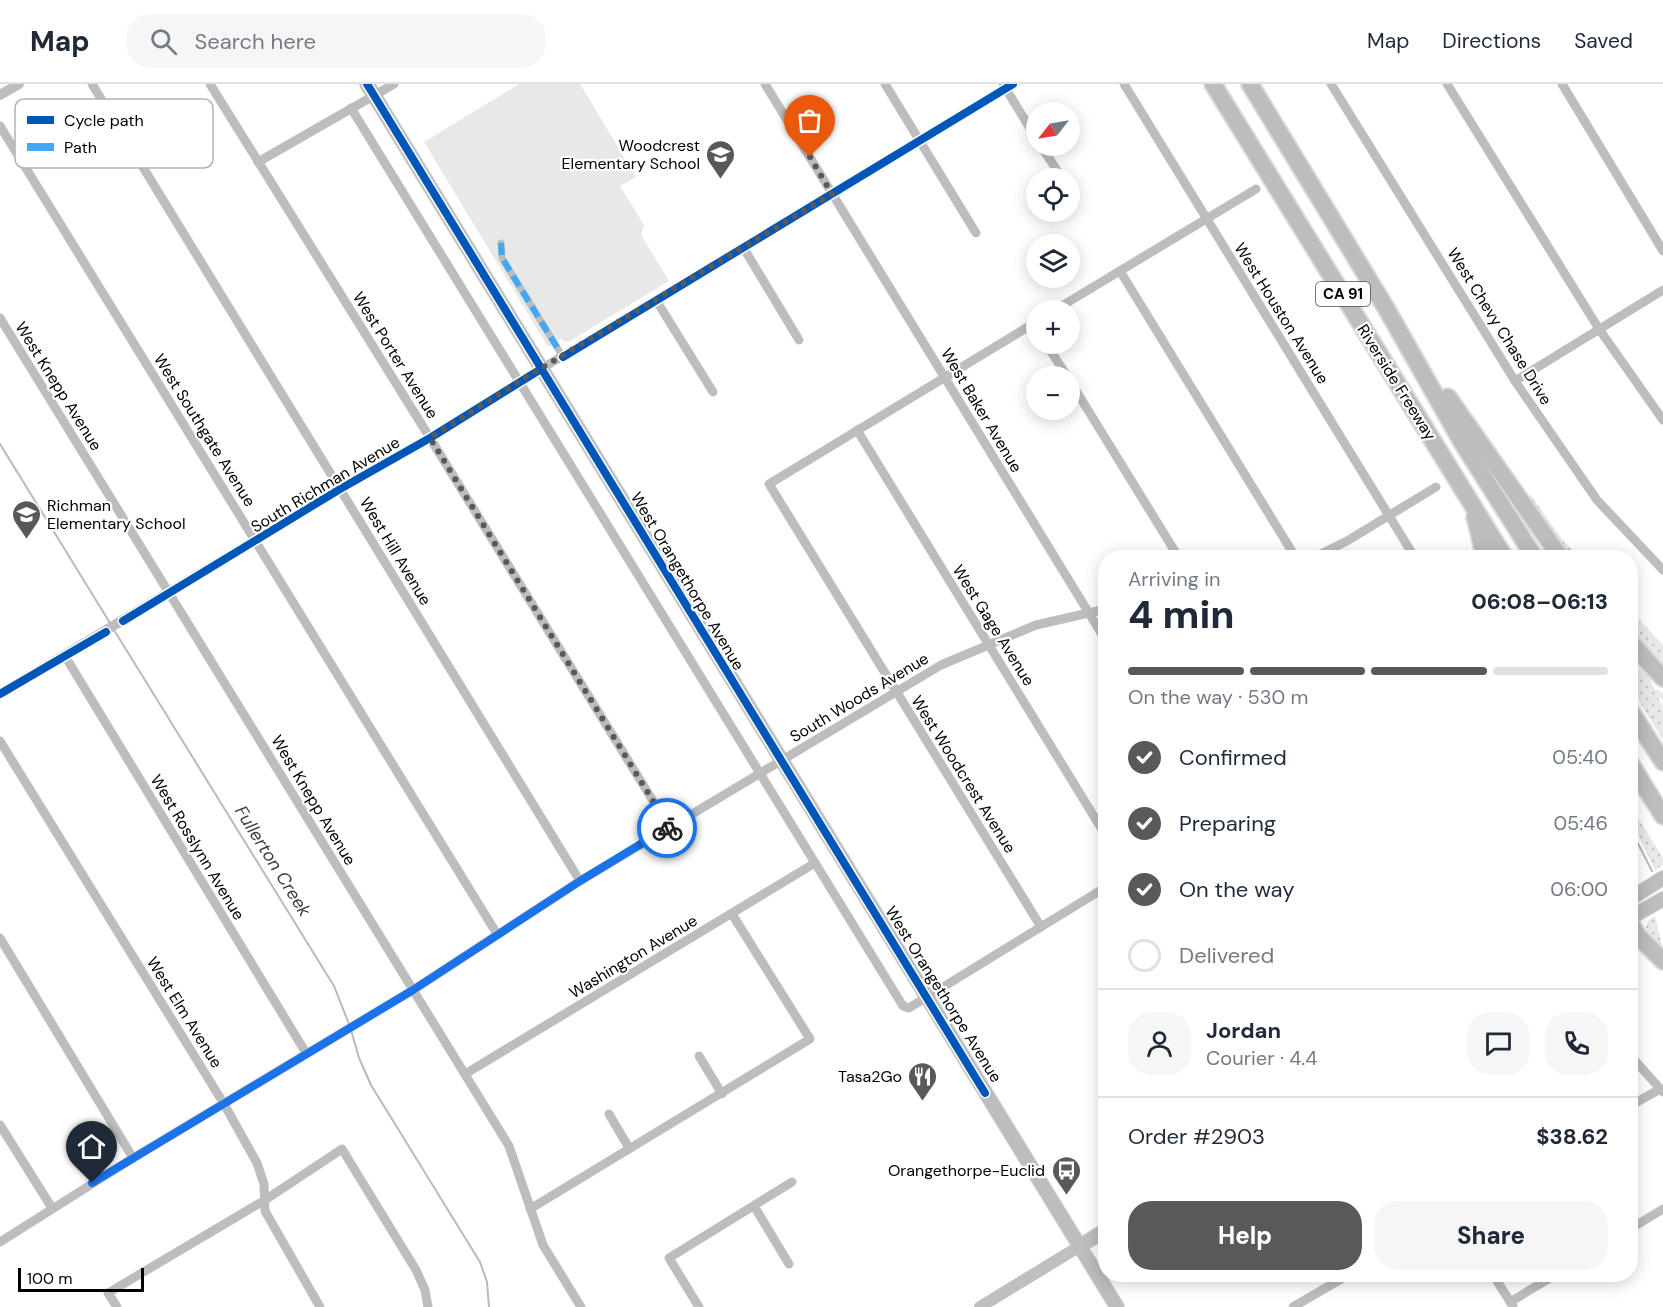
<!DOCTYPE html>
<html lang="en">
<head>
<meta charset="utf-8">
<style>
	:root { --surface:#fff; --page:#f6f6f7; --text:#1f2937; --muted:#747a83; --line:#e0e1e3; --accent:#595959 }
	body { margin:0; font-family:"DM Sans",sans-serif; background:var(--page); color:var(--text); height:100vh; display:flex; flex-direction:column; font-size:22px; white-space:nowrap }
	* { box-sizing:border-box; margin:0 }
	p { font-size:20px; color:var(--muted) }
	.icon { flex:none; width:33px; height:33px; fill:none; stroke:currentColor; stroke-width:2; stroke-linecap:round; stroke-linejoin:round }
	.map { position:relative; flex:1; overflow:hidden }
	.drawer { position:absolute; left:1098px; top:466px; width:540px; height:732px; display:flex; flex-direction:column; background:var(--surface); border-radius:24px; box-shadow:0 3px 15px #0003 }
	.drawer>* { flex:none }
	.needle { width:39px; rotate:239deg }
	.fabs { position:absolute; left:1026px; top:18px; display:grid; gap:12px }
	.fabs a { display:grid; place-items:center; width:54px; height:54px; border-radius:50%; background:var(--surface); box-shadow:0 3px 15px #0003; font-size:30px }
	.scale { position:absolute; left:18px; bottom:15px; width:126px; box-sizing:border-box; padding-left:6px; border:3px solid #000; border-top:0; font-size:16px; line-height:21px; white-space:nowrap; color:#000; -webkit-text-stroke:4px #fff; paint-order:stroke }
	.pin { position:absolute; display:grid; place-items:center; width:51px; height:51px; color:#fff; margin:-62px -26px; border-radius:50% 50% 50% 0; rotate:-45deg; box-shadow:0 0 6px #0007 }
	.pin .icon { rotate:45deg }
	.courier { position:absolute; display:grid; place-items:center; width:60px; height:60px; margin:-30px; border:4px solid #1a73e8; border-radius:50%; background:#fff; color:#222; box-shadow:0 2px 8px #0007 }
	.headline em { font-style:normal; font-weight:800 }
	.headline div { display:flex; flex-direction:column-reverse }
	.headline { display:flex; align-items:center; justify-content:space-between; height:102px; padding:0 30px }
	h1 { font-size:39px; font-weight:800; line-height:45px }
	.bar { display:grid; grid-template-columns:repeat(4,1fr); gap:9px 6px; align-content:center; height:72px; padding:0 30px }
	.bar i { height:8px; border-radius:4px; background:var(--line) }
	.bar .active { background:var(--accent) }
	.bar p { grid-column:span 4 }
	.line { display:flex; align-items:center; gap:15px; padding:0 30px; border-top:2px solid var(--line) }
	.line div { flex:1 }
	.round { display:grid; place-items:center; flex:none; width:63px; height:63px; border-radius:24px; background:var(--page) }
	ol { padding:0 30px; list-style:none }
	li { display:flex; align-items:center; gap:18px; height:66px }
	li p { margin-inline-start:auto }
	li .icon { padding:6px; border-radius:50%; background:var(--accent); color:#fff; stroke-width:4 }
	li:last-child { color:var(--muted) }
	li i { width:33px; height:33px; border:3px solid var(--line); border-radius:50% }
	.primary-button { display:flex; gap:12px; margin-top:auto; padding:12px 30px }
	.primary-button a { flex:1; height:69px; border-radius:24px; background:var(--accent); color:#fff; font-size:24px; font-weight:800; line-height:69px; text-align:center }
	.primary-button a+a { background:var(--page); color:var(--text) }
	header { display:flex; align-items:center; gap:36px; box-sizing:border-box; height:84px; padding:0 30px; background:var(--surface); border-bottom:2px solid var(--line) }
	header strong { font-size:28px }
	nav { display:flex; gap:33px; margin-inline-start:auto; font-size:21px }
	.search { width:420px; height:54px; background:var(--page); display:flex; align-items:center; gap:15px; box-sizing:border-box; padding:0 21px; border-radius:24px; color:var(--muted); font-size:22px }
	.map>svg:first-child { display:block }
</style>
</head>
<body>
<header>
<strong>Map</strong>
<div class="search"><svg class="icon" aria-label="search" viewBox="0 0 24 24"><circle cx="10" cy="10" r="6"/><path d="M15 15l6 6"/></svg>Search here</div>
<nav><a>Map</a><a>Directions</a><a>Saved</a></nav>
</header>
<div class="map">
<svg width="1663" height="1223" viewBox="0 0 1663 1223">
	<defs>
		<pattern id="grass-dots" width="8" height="8" patternUnits="userSpaceOnUse" patternTransform="scale(1.5)"><rect width="8" height="8" fill="#e8e8e8"/><path d="M2 2h.1M6 6h.1" fill="none" stroke="#c5c5c5" stroke-width="1.8" stroke-linecap="round"/></pattern>
	</defs>
	<rect width="100%" height="100%" fill="#fff"/>
	<g fill="url(#grass-dots)">
		<path d="M 1530,410 L 1562,455 L 1580,474 L 1573,474 L 1557,456 L 1530,415 Z"/>
		<path d="M 1631,527 L 1663,561 L 1663,584 L 1631,549 Z"/>
		<path d="M 1631,568 L 1635,574 L 1637,583 L 1649,593 L 1655,606 L 1659,606 L 1663,610 L 1663,616 L 1660,613 L 1658,613 L 1663,623 L 1663,656 L 1631,604 Z"/>
		<path d="M 1630,721 L 1663,774 L 1663,781 L 1655,786 L 1631,736 Z"/>
		<path d="M 1655,832 L 1663,865 L 1646,849 L 1648,847 L 1646,844 L 1648,837 Z"/>
	</g>
	<path fill="#e8e8e8" d="M 519,0 L 580,0 L 636,93 L 620,102 L 644,141 L 641,151 L 669,197 L 570,257 L 565,258 L 561,255 L 548,263 L 424,58 Z"/>
	<g fill="none" stroke-linecap="round" stroke-linejoin="round">
		<g stroke="#bababa" stroke-width="2">
			<path d="M 0,360 L 110,539"/>
			<path d="M 114,546 L 334,902 L 349,940"/>
			<path d="M 1630,744 L 1652,787"/>
			<path d="M 351,946 L 359,974 L 371,1001 L 480,1178 L 487,1198 L 489,1223"/>
		</g>
		<defs>
			<g id="primary">
				<path d="M 367,0 L 1117,1223"/>
				<path d="M 1630,815 L 1663,794"/>
				<path d="M 1630,834 L 1663,815"/>
				<path d="M 1080,1162 L 1106,1146"/>
			</g>
			<g id="motorway">
				<path d="M 1213,0 L 1505,474"/>
				<path d="M 1250,0 L 1386,224 L 1463,360 L 1535,474"/>
				<path d="M 1448,313 L 1561,474"/>
				<path d="M 1475,433 L 1485,474"/>
				<path d="M 1630,558 L 1663,594"/>
				<path d="M 1630,626 L 1663,678"/>
				<path d="M 1630,679 L 1663,732"/>
				<path d="M 1630,838 L 1638,852 L 1663,877"/>
			</g>
		</defs>
		<use href="#primary" stroke="#dbdbdb" stroke-width="16"/>
		<use href="#motorway" stroke="#dbdbdb" stroke-width="20"/>
		<path stroke="#bdbdbd" stroke-width="7" d="M 501,159 L 502,174 L 563,273"/>
		<g stroke="#bdbdbd" stroke-width="9">
			<path d="M 92,0 L 580,797"/>
			<path d="M 210,0 L 430,354 L 669,743"/>
			<path d="M 765,0 L 1106,557"/>
			<path d="M 885,0 L 976,149"/>
			<path d="M 1003,0 L 1036,54"/>
			<path d="M 1124,0 L 1415,474"/>
			<path d="M 1331,0 L 1515,297 L 1597,416 L 1663,486"/>
			<path d="M 1447,0 L 1599,245 L 1663,336"/>
			<path d="M 1562,0 L 1663,167"/>
			<path d="M 351,24 L 903,922 L 909,924 L 1106,803"/>
			<path d="M 0,42 L 497,850"/>
			<path d="M 1041,62 L 1062,94"/>
			<path d="M 258,78 L 394,0"/>
			<path d="M 743,163 L 799,256"/>
			<path d="M 1120,187 L 1296,474"/>
			<path d="M 656,216 L 713,308"/>
			<path d="M 1055,226 L 1256,105"/>
			<path d="M 0,234 L 509,1062 L 543,1161 L 581,1223"/>
			<path d="M 1036,238 L 769,400 L 1041,843"/>
			<path d="M 1046,260 L 1067,292"/>
			<path d="M 541,285 L 1013,0"/>
			<path d="M 1070,297 L 1179,474"/>
			<path d="M 1515,297 L 1663,206"/>
			<path d="M 857,346 L 1106,752"/>
			<path d="M 1313,474 L 1347,457 L 1436,403"/>
			<path d="M 65,572 L 306,969"/>
			<path d="M 0,657 L 224,1020 L 257,1079 L 264,1100 L 265,1127 L 320,1223"/>
			<path d="M 0,854 L 133,1074"/>
			<path d="M 1630,971 L 1663,1008"/>
			<path d="M 699,972 L 722,1010"/>
			<path d="M 465,990 L 815,779"/>
			<path d="M 1630,1022 L 1660,1005"/>
			<path d="M 609,1030 L 629,1064"/>
			<path d="M 0,1041 L 52,1124"/>
			<path d="M 754,1122 L 789,1180"/>
			<path d="M 530,1125 L 810,955 L 732,830"/>
			<path d="M 1630,1145 L 1663,1125"/>
			<path d="M 0,1158 L 133,1074 L 413,906 L 580,797 L 941,581 L 1036,541 L 1106,525"/>
			<path d="M 1493,1191 L 1513,1222"/>
			<path d="M 1510,1218 L 1555,1191"/>
			<path d="M 117,1223 L 108,1209 L 265,1116 L 342,1065 L 416,1186 L 425,1206 L 428,1223"/>
			<path d="M 699,1223 L 669,1174 L 792,1098"/>
			<path d="M 1293,1223 L 1348,1191"/>
		</g>
		<g stroke="#bdbdbd" stroke-width="10">
			<path d="M 0,11 L 19,0"/>
			<path d="M 0,610 L 340,405 L 430,354 L 541,285"/>
		</g>
		<path stroke="#bfbfbf" stroke-width="12" d="M 980,1223 L 1080,1162"/>
		<use href="#primary" stroke="#bdbdbd" stroke-width="14"/>
		<use href="#motorway" stroke="#bdbdbd" stroke-width="16"/>
		<path stroke="#3fa9f5" stroke-width="6" stroke-dasharray="12 6" stroke-linecap="butt" d="M 501,159 L 502,174 L 563,273"/>
		<defs>
			<g id="cycleway">
				<path d="M 367,0 L 985,1009"/>
				<path d="M 563,273 L 1013,0"/>
				<path d="M 123,537 L 340,405 L 430,354 L 541,285"/>
				<path d="M 0,610 L 106,548"/>
			</g>
		</defs>
		<use href="#cycleway" stroke="#fff" stroke-width="11"/>
		<use href="#cycleway" stroke="#0057b8" stroke-width="8"/>
	</g>
	<g fill="none" stroke-linecap="round" stroke-linejoin="round">
		<path stroke="#595959" stroke-width="6" stroke-dasharray="0 10.8" d="M 667,744 L 669,743 L 430,354 L 520,297 L 832,110 L 810,73"/>
		<path stroke="#1a73e8" stroke-width="8" d="M 92,1099 L 413,906 L 580,797 L 667,744"/>
	</g>
	<defs>
		<symbol id="school-pin" viewBox="-11 -11 22 30"><path d="M0 17L-7.5 6A9.5 9.5 0 1 1 7.5 6Z" fill="#595959" stroke="#fff"/><path d="M0-5L7-2L0 1L-7-2ZM-4 1L0 2.5L4 1V4Q0 6-4 4Z" fill="#fff"/></symbol>
		<symbol id="restaurant-pin" viewBox="-11 -11 22 30"><path d="M0 17L-7.5 6A9.5 9.5 0 1 1 7.5 6Z" fill="#595959" stroke="#fff"/><path d="M-5-6h1v4h1v-4h1v4h1v-4h1v5L-1.5 .5V6h-2V.5L-5-1ZM5-6V6H3V1.5H1.5Q1.5-4 5-6Z" fill="#fff"/></symbol>
		<symbol id="bus-pin" viewBox="-11 -11 22 30"><path d="M0 17L-7.5 6A9.5 9.5 0 1 1 7.5 6Z" fill="#595959" stroke="#fff"/><path d="M-5-6H5V4H4V6H2V4H-2V6H-4V4H-5ZM-3.5-4V0h7V-4ZM-3.5 1.2v1.5H-2V1.2ZM2 1.2v1.5H3.5V1.2Z" fill="#fff"/></symbol>
	</defs>
	<g fill-rule="evenodd">
		<use href="#school-pin" x="704" y="54" width="33" height="45"/>
		<use href="#school-pin" x="10" y="414" width="33" height="45"/>
		<use href="#restaurant-pin" x="906" y="976" width="33" height="45"/>
		<use href="#bus-pin" x="1050" y="1070" width="33" height="45"/>
	</g>
	<g text-anchor="middle" stroke-width="4.5" stroke-linejoin="round" paint-order="stroke">
		<rect fill="#fff" stroke="#4c4c4c" stroke-width="1.5" x="1316" y="198" width="54" height="24" rx="4.5"/>
		<g font-size="15" font-weight="bold" fill="#000">
			<text x="1343" y="215">CA 91</text>
		</g>
		<g font-size="16" fill="#000" stroke="#fff" text-anchor="end">
			<text x="700" y="67">Woodcrest<tspan x="700" dy="18">Elementary School</tspan></text>
			<text x="47" y="427" text-anchor="start">Richman<tspan x="47" dy="18">Elementary School</tspan></text>
			<text x="902" y="998">Tasa2Go</text>
			<text x="1045" y="1092">Orangethorpe-Euclid</text>
		</g>
		<g font-size="16" fill="#000" stroke="#fff">
			<text transform="translate(1282 229) rotate(58)" y="6">West Houston Avenue</text>
			<text transform="translate(1500 242) rotate(58)" y="6">West Chevy Chase Drive</text>
			<text transform="translate(396 271) rotate(58)" y="6">West Porter Avenue</text>
			<text transform="translate(1397 298) rotate(58)" y="6">Riverside Freeway</text>
			<text transform="translate(59 302) rotate(58)" y="6">West Knepp Avenue</text>
			<text transform="translate(982 326) rotate(59)" y="6">West Baker Avenue</text>
			<text transform="translate(205 346) rotate(58)" y="6">West Southgate Avenue</text>
			<text transform="translate(325 400) rotate(-31)" y="6">South Richman Avenue</text>
			<text transform="translate(396 467) rotate(59)" y="6">West Hill Avenue</text>
			<text transform="translate(688 497) rotate(59)" y="6">West Orangethorpe Avenue</text>
			<text transform="translate(994 541) rotate(58)" y="6">West Gage Avenue</text>
			<text transform="translate(859 613) rotate(-31)" y="6">South Woods Avenue</text>
			<text transform="translate(964 690) rotate(58)" y="6">West Woodcrest Avenue</text>
			<text transform="translate(314 716) rotate(59)" y="6">West Knepp Avenue</text>
			<text transform="translate(198 763) rotate(59)" y="6">West Rosslynn Avenue</text>
			<text transform="translate(633 872) rotate(-31)" y="6">Washington Avenue</text>
			<text transform="translate(944 910) rotate(58)" y="6">West Orangethorpe Avenue</text>
			<text transform="translate(185 928) rotate(58)" y="6">West Elm Avenue</text>
		</g>
		<g font-size="18" font-style="italic" fill="#3e3e3e" stroke="#fff">
			<text transform="translate(273 777) rotate(58)" y="6">Fullerton Creek</text>
		</g>
	</g>
	<rect x="15" y="15" width="198" height="69" rx="9" fill="#fff" stroke="#b2b2b2" stroke-width="1.5"/>
	<rect x="27" y="32" width="27" height="8" fill="#0057b8"/>
	<rect x="27" y="59" width="27" height="8" fill="#3fa9f5"/>
	<g font-size="16" fill="#000">
		<text x="64" y="42">Cycle path</text>
		<text x="64" y="69">Path</text>
	</g>
</svg>
<div class="fabs">
<a><svg class="needle" viewBox="-14 -14 28 28"><path d="M0-13l5 13h-10z" fill="#e53935"/><path d="M0 13l5-13h-10z" fill="#747a83"/></svg></a>
<a><svg class="icon" aria-label="locate" viewBox="0 0 24 24"><circle cx="12" cy="12" r="6"/><path d="M12 2v4M12 18v4M2 12h4M18 12h4"/></svg></a>
<a><svg class="icon" aria-label="layers" viewBox="0 0 24 24"><path d="M12 4l9 5-9 5-9-5zM3 14l9 5 9-5"/></svg></a>
<a>+</a>
<a>−</a>
</div>
<div class="scale">100 m</div>
<div class="pin" style="left:810px;top:73px;background:#ea580c"><svg class="icon" aria-label="bag" viewBox="0 0 24 24"><path d="M5 8h14l-1 12H6zM9 8a3 3 0 0 1 6 0"/></svg></div>
<div class="pin" style="left:92px;top:1099px;background:#1f2937"><svg class="icon" aria-label="home" viewBox="0 0 24 24"><path d="M3 11l9-7 9 7M6 9v11h12V9"/></svg></div>
<div class="courier" style="left:667px;top:744px"><svg class="icon" aria-label="bike" viewBox="0 0 24 24"><circle cx="6" cy="16" r="4"/><circle cx="18" cy="16" r="4"/><path d="M6 16l4-8h5l3 8M10 8l3 8H6M13 5h3"/></svg></div>
<section class="drawer">
<div class="headline"><div><h1>4 min</h1><p>Arriving in</p></div><em>06:08–06:13</em></div>
<div class="bar"><i class="active"></i><i class="active"></i><i class="active"></i><i></i><p>On the way · 530 m</p></div>
<ol>
<li><svg class="icon" aria-label="check" viewBox="0 0 24 24"><path d="M5 12l5 5 9-10"/></svg>Confirmed<p>05:40</p></li>
<li><svg class="icon" aria-label="check" viewBox="0 0 24 24"><path d="M5 12l5 5 9-10"/></svg>Preparing<p>05:46</p></li>
<li><svg class="icon" aria-label="check" viewBox="0 0 24 24"><path d="M5 12l5 5 9-10"/></svg>On the way<p>06:00</p></li>
<li><i></i>Delivered</li>
</ol>
<div class="line" style="height:108px"><a class="round"><svg class="icon" aria-label="person" viewBox="0 0 24 24"><circle cx="12" cy="8" r="4"/><path d="M4 21q1-7 8-7t8 7"/></svg></a><div><b>Jordan</b><p>Courier · 4.4</p></div><a class="round"><svg class="icon" aria-label="chat" viewBox="0 0 24 24"><path d="M4 5h16v11H9l-5 4z"/></svg></a><a class="round"><svg class="icon" aria-label="phone" viewBox="0 0 24 24"><path d="M5 4h4l2 5-3 2q2 4 5 5l2-3 5 2v4C11 20 4 13 5 4z"/></svg></a></div>
<div class="line" style="height:78px"><div>Order #2903</div><b>$38.62</b></div>
<div class="primary-button"><a>Help</a><a>Share</a></div>
</section>
</div>
</body>
</html>
